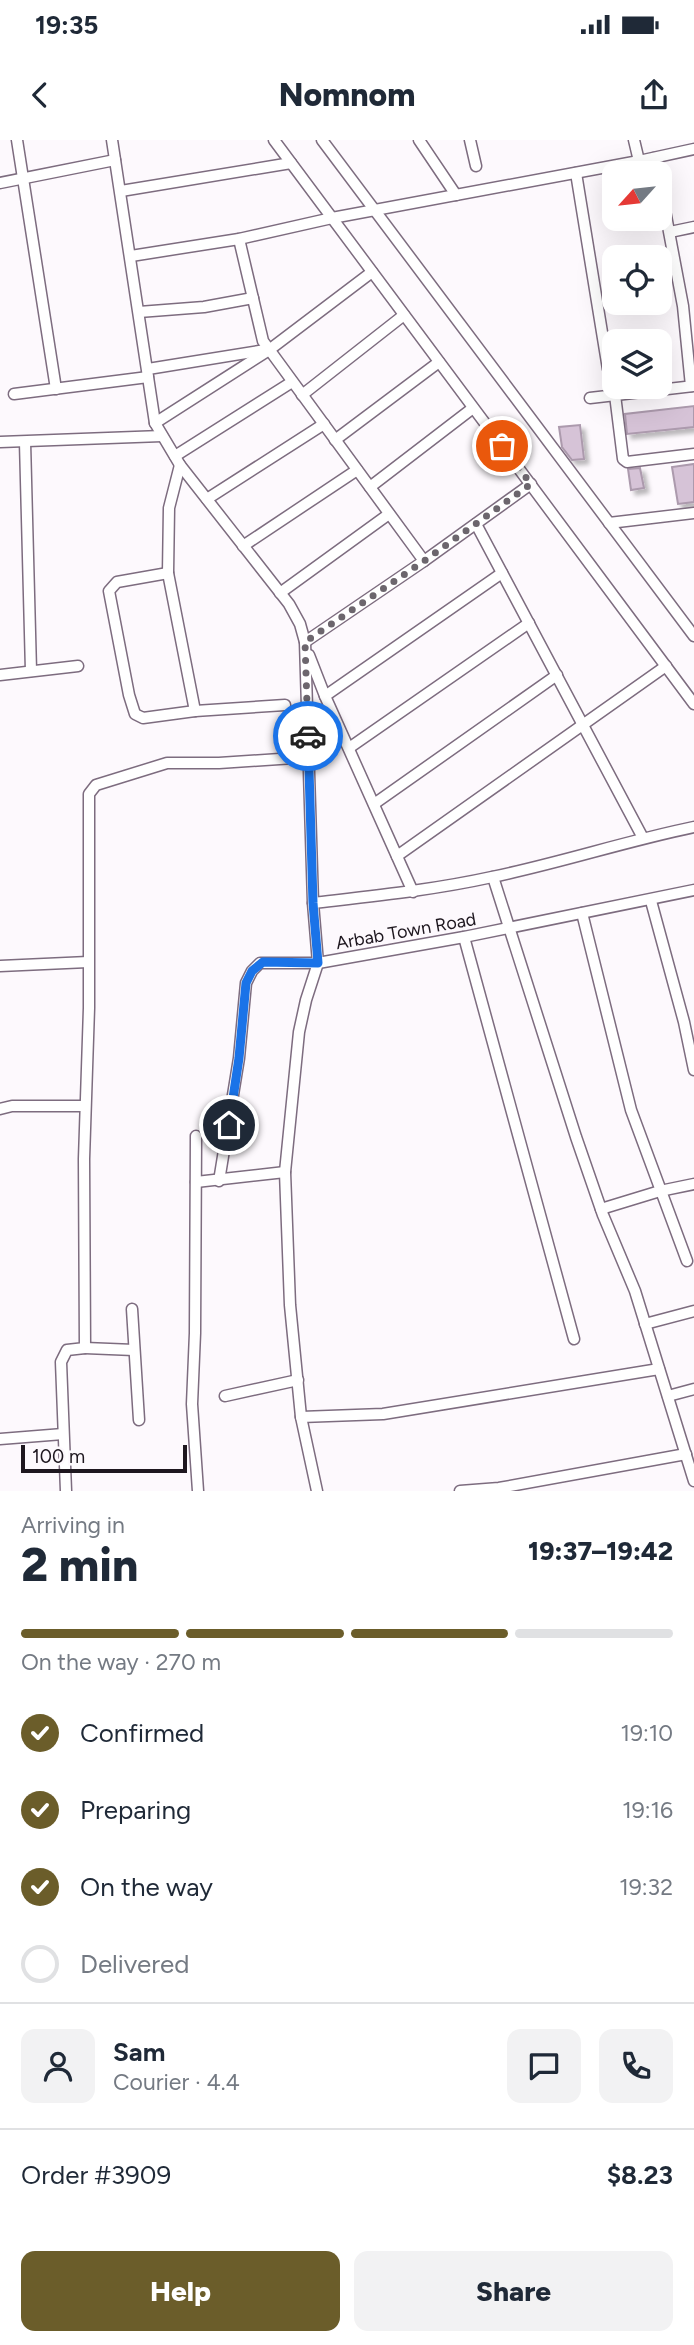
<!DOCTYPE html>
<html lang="en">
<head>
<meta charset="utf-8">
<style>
	:root { --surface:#fff; --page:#f2f2f3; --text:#1f2937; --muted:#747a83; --line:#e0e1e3; --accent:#6b5d2a }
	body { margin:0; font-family:Figtree,sans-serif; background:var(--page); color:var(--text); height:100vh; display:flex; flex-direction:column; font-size:26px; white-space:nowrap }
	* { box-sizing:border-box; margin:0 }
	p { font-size:23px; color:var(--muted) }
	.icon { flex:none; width:38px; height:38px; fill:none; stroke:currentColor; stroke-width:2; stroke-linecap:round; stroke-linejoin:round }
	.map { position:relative; height:1351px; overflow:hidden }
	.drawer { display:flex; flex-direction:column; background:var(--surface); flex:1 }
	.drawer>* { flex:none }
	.needle { width:46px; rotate:243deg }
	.tools { position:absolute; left:602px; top:21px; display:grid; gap:14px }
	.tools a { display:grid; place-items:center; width:70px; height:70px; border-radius:14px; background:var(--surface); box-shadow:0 7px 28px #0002; font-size:35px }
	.scale { position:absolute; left:21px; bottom:18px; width:166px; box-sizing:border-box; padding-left:7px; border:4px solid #1e171f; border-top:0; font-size:19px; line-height:24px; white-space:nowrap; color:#1e171f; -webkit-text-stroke:5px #fdf9fd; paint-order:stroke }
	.pin { position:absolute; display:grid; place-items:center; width:60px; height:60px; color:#fff; margin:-30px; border:4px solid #fff; border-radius:50%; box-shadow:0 2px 7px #0007 }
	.courier { position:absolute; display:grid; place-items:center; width:70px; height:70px; margin:-35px; border:5px solid #1a73e8; border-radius:50%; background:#fff; color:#222; box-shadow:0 2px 9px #0007 }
	.overview em { font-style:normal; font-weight:800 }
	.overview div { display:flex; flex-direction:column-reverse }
	.overview { display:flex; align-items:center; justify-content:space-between; height:119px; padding:0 21px }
	h1 { font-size:46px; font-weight:800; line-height:52px }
	.bar { display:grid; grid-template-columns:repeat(4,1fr); gap:10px 7px; align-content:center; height:84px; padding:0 21px }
	.bar i { height:9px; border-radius:5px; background:var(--line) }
	.bar .active { background:var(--accent) }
	.bar p { grid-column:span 4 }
	.line { display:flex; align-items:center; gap:18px; padding:0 21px; border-top:2px solid var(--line) }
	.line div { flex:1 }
	.round { display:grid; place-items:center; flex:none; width:74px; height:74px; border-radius:14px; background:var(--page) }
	ol { padding:0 21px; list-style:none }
	li { display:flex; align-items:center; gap:21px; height:77px }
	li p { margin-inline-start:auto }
	li .icon { padding:7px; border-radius:50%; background:var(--accent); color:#fff; stroke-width:4 }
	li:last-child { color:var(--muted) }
	li i { width:38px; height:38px; border:4px solid var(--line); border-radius:50% }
	.button { display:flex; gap:14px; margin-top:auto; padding:14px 21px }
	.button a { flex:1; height:80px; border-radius:14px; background:var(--accent); color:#fff; font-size:28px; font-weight:800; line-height:80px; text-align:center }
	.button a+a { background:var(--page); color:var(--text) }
	.status { display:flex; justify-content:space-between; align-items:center; height:49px; padding:0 35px; background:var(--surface); direction:ltr }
	.status svg { height:19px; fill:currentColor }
	header { display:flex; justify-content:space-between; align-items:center; height:91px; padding:0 21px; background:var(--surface); font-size:32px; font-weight:800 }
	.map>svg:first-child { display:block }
</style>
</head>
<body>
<div class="status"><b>19:35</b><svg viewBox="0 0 49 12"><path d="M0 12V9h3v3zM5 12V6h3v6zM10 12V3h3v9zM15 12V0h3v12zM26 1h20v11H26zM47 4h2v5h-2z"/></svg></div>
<header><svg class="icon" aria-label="back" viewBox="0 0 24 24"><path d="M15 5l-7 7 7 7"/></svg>Nomnom<svg class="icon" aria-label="share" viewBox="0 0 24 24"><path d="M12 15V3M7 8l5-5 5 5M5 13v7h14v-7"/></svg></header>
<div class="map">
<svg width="694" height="1351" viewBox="0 0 694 1351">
	<defs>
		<filter id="shadow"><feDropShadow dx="4.5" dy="4.5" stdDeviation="2" flood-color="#0004"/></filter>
	</defs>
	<rect width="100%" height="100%" fill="#fdf9fd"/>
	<g fill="#d6c3d7" stroke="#ac9aad" stroke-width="2" filter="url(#shadow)">
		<path d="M 694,266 L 694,287 L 627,294 L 625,274 Z"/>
		<path d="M 580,285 L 584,319 L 572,320 L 562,307 L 559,287 Z"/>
		<path d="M 694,324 L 694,362 L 678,364 L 672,327 Z"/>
		<path d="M 640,328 L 644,348 L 631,350 L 628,329 Z"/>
	</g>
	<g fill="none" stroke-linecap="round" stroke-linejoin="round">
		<defs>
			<g id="street">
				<path d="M 17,0 L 56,249"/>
				<path d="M 112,0 L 155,283 L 180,325 L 289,464 L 300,484 L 305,502 L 313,763 L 318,823 L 306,860 L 299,892 L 285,1032 L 290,1165 L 301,1277 L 317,1351"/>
				<path d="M 274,0 L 694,564"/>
				<path d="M 322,0 L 694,496"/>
				<path d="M 419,0 L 456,55"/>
				<path d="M 470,0 L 476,26"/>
				<path d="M 634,0 L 639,21"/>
				<path d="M 654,18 L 658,33"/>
				<path d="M 576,33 L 608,229"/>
				<path d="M 0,43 L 115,20"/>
				<path d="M 660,44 L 683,166 L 691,246"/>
				<path d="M 121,51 L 291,23"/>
				<path d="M 670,92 L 694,87"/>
				<path d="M 239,99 L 263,201 L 424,421"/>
				<path d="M 131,116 L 239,99 L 332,78 L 639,21 L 694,9"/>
				<path d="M 139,172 L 204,167 L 253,158"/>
				<path d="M 148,229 L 265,210"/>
				<path d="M 14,254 L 148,237"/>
				<path d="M 302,255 L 404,175"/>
				<path d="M 615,255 L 623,319 L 627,322 L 694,314"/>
				<path d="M 590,258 L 694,246"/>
				<path d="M 155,283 L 269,210 L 372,132"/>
				<path d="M 335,300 L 439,222"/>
				<path d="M 0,302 L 162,296"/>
				<path d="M 25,302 L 31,531"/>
				<path d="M 175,316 L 292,242"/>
				<path d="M 180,325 L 169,368 L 168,433 L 195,571"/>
				<path d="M 370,347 L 473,268"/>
				<path d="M 207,359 L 324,284"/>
				<path d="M 609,383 L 694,373"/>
				<path d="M 476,384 L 643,698"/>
				<path d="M 243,406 L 357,330"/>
				<path d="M 168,433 L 117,442 L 109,451 L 129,555 L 135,574 L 143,578 L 195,571 L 285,565"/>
				<path d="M 280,453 L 389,374"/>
				<path d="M 305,502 L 424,421 L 531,344"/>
				<path d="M 309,515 L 325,556 L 413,752"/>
				<path d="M 0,535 L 78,526"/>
				<path d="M 325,556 L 502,433"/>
				<path d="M 349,608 L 529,483"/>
				<path d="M 374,664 L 557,535"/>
				<path d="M 397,716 L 666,526"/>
				<path d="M 493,737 L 576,997 L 603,1075 L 635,1151 L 694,1341"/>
				<path d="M 651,761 L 684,882 L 694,930"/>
				<path d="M 313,763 C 373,756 433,750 492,737 C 560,723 626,701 694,687"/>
				<path d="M 582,773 L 631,970 L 687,1121"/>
				<path d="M 464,797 L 574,1199"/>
				<path d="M 0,826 L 88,822"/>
				<path d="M 0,969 L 12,966 L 85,966"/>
				<path d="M 196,996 L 195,1193 L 192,1264 L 198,1351"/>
				<path d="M 219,1041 L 239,918 L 246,843 L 252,831 L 260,823 L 318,823 L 464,797 L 694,750"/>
				<path d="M 196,1042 L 285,1032"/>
				<path d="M 601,1069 L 660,1051 L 694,1044"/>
				<path d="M 132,1169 L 139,1280"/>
				<path d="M 645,1184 L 694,1171"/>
				<path d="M 85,1208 L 134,1210"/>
				<path d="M 225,1256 L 298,1240"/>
				<path d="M 668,1256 L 694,1249"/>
				<path d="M 301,1277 L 383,1274 L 659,1229"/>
				<path d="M 0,1299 L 63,1294"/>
				<path d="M 66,1351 L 61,1222 L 67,1210 L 85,1208 L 84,1019 L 89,868 L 89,654 L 96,645 L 167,623 L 219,623 L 309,617"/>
				<path d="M 460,1351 L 499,1348 L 686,1314"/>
			</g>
		</defs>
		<use href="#street" stroke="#7d6c7f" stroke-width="13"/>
		<use href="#street" stroke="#fff" stroke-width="10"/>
	</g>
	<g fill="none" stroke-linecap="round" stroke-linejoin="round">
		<path stroke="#6c666d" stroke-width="7" stroke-dasharray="0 12.6" d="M 308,596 L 305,502 L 424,421 L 531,344 L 502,306"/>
		<path stroke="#1a73e8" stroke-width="9" d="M 229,985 L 239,918 L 246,843 L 252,831 L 263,822 L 318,823 L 313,763 L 308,596"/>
	</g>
	<g text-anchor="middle" stroke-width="5" stroke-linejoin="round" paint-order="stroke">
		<g font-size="18" fill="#1e171f" stroke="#fdf9fd">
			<text transform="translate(406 791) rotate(-10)" y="6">Arbab Town Road</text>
		</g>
	</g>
</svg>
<div class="tools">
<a><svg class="needle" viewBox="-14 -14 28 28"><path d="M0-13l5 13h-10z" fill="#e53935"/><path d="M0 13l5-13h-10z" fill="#747a83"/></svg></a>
<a><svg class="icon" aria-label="locate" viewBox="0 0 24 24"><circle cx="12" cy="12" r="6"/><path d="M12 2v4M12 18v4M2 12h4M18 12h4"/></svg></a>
<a><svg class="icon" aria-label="layers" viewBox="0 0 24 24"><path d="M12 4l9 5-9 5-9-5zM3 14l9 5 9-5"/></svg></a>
</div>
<div class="scale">100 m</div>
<div class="pin" style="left:502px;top:306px;background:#ea580c"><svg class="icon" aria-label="bag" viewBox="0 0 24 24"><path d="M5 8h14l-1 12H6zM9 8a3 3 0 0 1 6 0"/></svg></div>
<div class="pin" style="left:229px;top:985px;background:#1f2937"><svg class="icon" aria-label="home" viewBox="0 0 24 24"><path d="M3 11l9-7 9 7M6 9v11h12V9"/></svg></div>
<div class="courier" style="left:308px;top:596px"><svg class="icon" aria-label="car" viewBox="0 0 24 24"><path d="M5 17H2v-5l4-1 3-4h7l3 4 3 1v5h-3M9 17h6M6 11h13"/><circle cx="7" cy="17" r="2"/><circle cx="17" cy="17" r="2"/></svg></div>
</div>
<section class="drawer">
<div class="overview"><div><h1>2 min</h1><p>Arriving in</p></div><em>19:37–19:42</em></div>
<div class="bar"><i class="active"></i><i class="active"></i><i class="active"></i><i></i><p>On the way · 270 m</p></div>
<ol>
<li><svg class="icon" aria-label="check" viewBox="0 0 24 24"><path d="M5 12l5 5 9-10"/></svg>Confirmed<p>19:10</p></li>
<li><svg class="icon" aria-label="check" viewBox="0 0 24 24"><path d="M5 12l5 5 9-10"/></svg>Preparing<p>19:16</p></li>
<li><svg class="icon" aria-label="check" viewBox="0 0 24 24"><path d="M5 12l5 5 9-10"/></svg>On the way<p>19:32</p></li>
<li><i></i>Delivered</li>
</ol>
<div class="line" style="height:126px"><a class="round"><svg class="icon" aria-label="person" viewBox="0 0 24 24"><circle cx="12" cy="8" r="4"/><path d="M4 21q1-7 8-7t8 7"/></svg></a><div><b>Sam</b><p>Courier · 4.4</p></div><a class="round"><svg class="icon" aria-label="chat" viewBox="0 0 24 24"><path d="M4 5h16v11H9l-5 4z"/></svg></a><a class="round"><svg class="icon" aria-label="phone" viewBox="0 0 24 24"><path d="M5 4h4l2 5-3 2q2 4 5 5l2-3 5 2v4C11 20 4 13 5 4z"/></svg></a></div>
<div class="line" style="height:91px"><div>Order #3909</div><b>$8.23</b></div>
<div class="button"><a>Help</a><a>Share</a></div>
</section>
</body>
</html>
